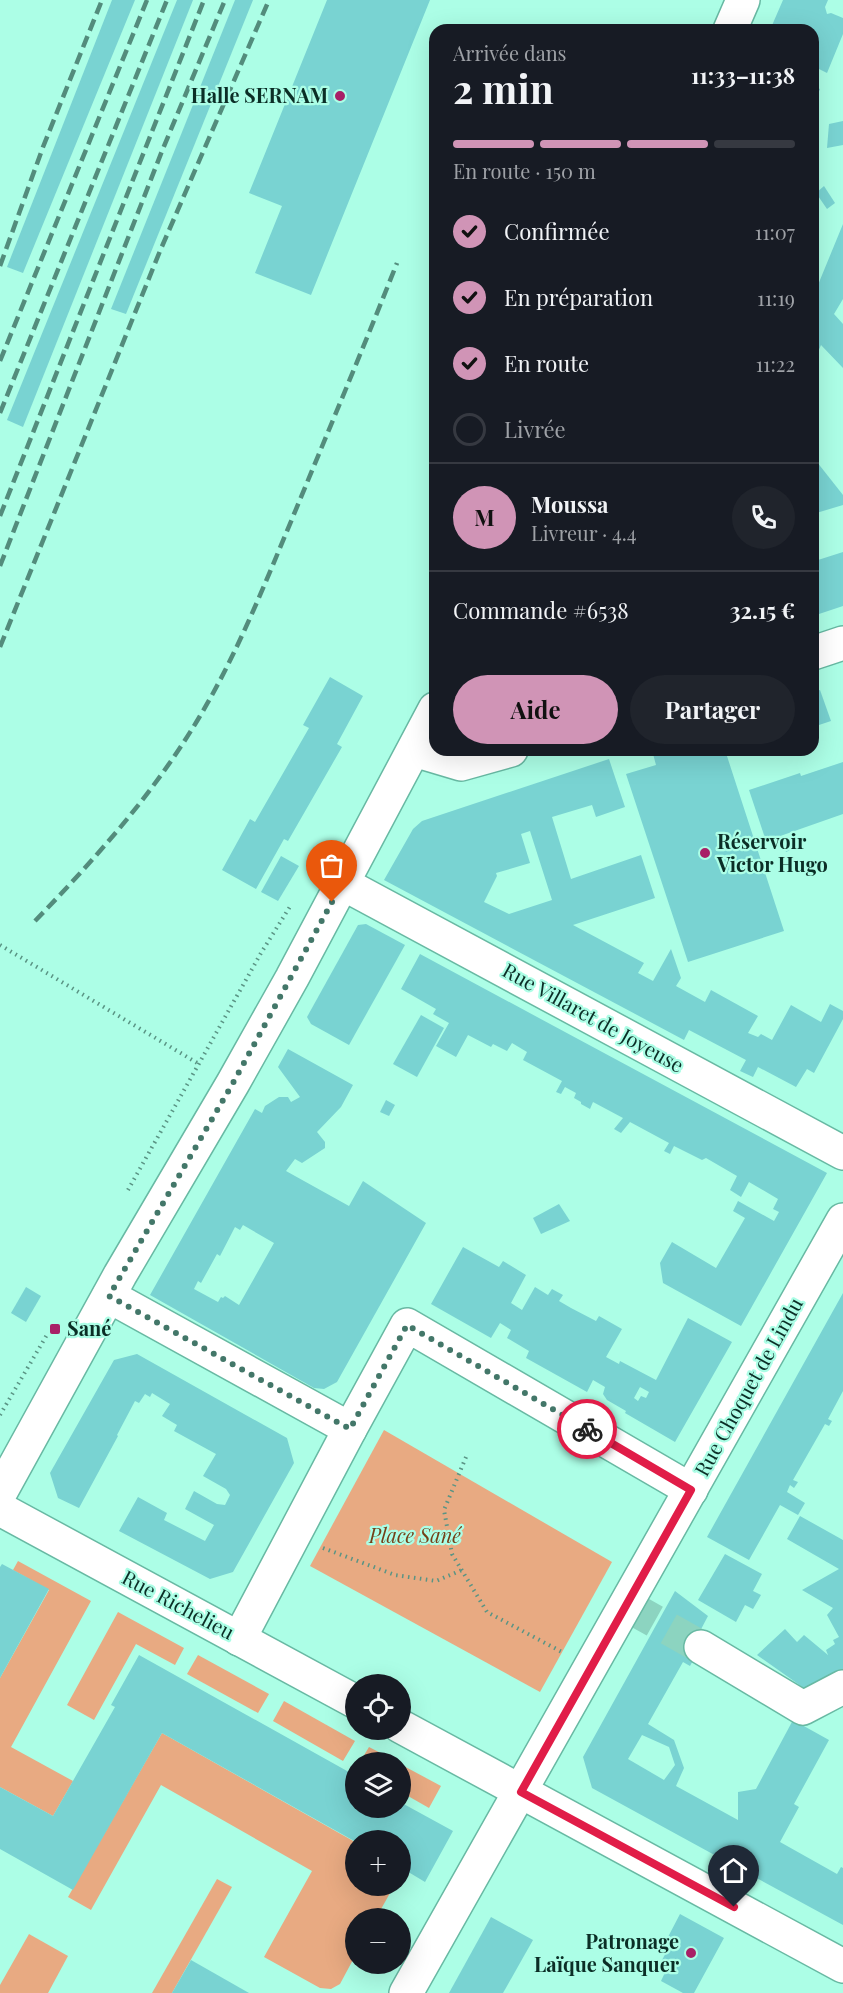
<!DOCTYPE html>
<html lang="fr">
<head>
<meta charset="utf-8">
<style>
	:root { --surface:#171b24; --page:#20242c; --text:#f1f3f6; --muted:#9ea1a6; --line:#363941; --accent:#d094b6 }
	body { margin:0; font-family:"Playfair Display",serif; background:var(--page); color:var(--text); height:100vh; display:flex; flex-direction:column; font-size:22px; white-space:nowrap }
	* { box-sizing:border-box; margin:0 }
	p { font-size:20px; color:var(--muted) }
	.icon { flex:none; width:33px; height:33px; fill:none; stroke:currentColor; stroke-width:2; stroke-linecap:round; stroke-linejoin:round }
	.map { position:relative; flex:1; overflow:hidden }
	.sheet { position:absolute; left:429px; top:24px; width:390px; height:732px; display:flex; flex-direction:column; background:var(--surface); border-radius:18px; box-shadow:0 6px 24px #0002 }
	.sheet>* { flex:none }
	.tools { position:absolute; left:345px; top:1674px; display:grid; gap:12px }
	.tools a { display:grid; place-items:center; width:66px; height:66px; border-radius:50%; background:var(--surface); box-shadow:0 6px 24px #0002; font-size:30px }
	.pin { position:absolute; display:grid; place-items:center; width:51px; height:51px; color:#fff; margin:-62px -26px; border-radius:50% 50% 50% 0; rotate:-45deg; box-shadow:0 0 6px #0007 }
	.pin .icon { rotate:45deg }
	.courier { position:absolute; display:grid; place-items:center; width:60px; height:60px; margin:-30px; border:4px solid #e11d48; border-radius:50%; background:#fff; color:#222; box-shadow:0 2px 8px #0007 }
	.summary em { font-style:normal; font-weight:700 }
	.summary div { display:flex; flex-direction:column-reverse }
	.summary { display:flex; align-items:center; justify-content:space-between; height:102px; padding:0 24px }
	h1 { font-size:39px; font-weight:700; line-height:45px }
	.bar { display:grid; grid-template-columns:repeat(4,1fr); gap:9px 6px; align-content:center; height:72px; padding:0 24px }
	.bar i { height:8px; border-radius:4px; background:var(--line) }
	.bar .on { background:var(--accent) }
	.bar p { grid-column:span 4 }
	.line { display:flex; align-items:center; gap:15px; padding:0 24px; border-top:2px solid var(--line) }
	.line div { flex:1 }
	.round { display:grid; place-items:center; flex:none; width:63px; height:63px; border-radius:32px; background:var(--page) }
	ol { padding:0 24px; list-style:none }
	li { display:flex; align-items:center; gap:18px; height:66px }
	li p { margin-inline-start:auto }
	li .icon { padding:6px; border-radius:50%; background:var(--accent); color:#111; stroke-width:4 }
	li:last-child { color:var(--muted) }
	li i { width:33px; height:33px; border:3px solid var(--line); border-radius:50% }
	.primary-button { display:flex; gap:12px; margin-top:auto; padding:12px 24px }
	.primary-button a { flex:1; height:69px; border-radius:36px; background:var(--accent); color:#111; font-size:24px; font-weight:700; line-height:69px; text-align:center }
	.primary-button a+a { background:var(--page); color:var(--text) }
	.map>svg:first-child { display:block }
</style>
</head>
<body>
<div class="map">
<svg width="843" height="1993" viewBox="0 0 843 1993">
	<rect width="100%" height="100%" fill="#acfee6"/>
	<g fill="#e8aa82">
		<path d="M 384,1430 L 612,1562 L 540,1692 L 310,1566 Z"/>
		<path d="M 18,1561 L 91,1601 L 11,1747 L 73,1781 L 53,1816 L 0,1787 L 0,1678 L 49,1590 L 13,1570 Z"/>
		<path d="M 118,1612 L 184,1648 L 175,1665 L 136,1644 L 94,1720 L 67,1705 Z"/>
		<path d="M 198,1655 L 269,1694 L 258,1713 L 187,1674 Z"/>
		<path d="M 284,1701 L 355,1741 L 343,1761 L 273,1721 Z"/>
		<path d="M 162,1733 L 355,1842 L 356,1886 L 394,1886 L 376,1918 L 356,1918 L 355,1956 L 340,1984 L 331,1989 L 320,1988 L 264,1957 L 312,1871 L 161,1785 L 91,1910 L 68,1897 Z"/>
		<path d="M 369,1747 L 398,1762 L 360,1762 Z"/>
		<path d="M 400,1764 L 441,1786 L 429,1808 L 401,1792 Z"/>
		<path d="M 217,1879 L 232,1887 L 172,1993 L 152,1993 Z"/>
		<path d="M 29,1934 L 68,1956 L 48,1993 L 0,1993 L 0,1985 Z"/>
	</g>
	<g fill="#79d3d2" fill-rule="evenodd">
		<path d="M 112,0 L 135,0 L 23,273 L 7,267 Z"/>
		<path d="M 177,0 L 193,0 L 23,427 L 7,420 Z"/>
		<path d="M 235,0 L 253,0 L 126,314 L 111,309 Z"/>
		<path d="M 327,0 L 430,0 L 311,295 L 255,273 L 282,206 L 249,193 Z"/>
		<path d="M 783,0 L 828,0 L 825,7 L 827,14 L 831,13 L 843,18 L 843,34 L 827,73 L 813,66 L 813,30 L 770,30 Z"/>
		<path d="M 813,86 L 820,89 L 813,106 Z"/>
		<path d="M 843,121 L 843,145 L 827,148 L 829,124 Z"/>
		<path d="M 824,186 L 835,203 L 827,209 L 816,193 Z"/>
		<path d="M 843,224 L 843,299 L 834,314 L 843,324 L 843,368 L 821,345 L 813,364 L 813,297 Z"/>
		<path d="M 813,457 L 843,495 L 843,505 L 813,514 Z"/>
		<path d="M 813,544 L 818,560 L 843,552 L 843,606 L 813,616 Z"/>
		<path d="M 330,677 L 363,696 L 337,744 L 342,747 L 288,841 L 284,839 L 256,889 L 222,870 L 250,819 L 255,822 L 309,728 L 303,725 Z"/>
		<path d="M 820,690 L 831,721 L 816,726 L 813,722 L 813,692 Z"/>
		<path d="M 652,750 L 689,750 L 690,753 L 699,750 L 725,750 L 784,931 L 688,962 L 626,774 L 656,765 Z"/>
		<path d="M 609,759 L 625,807 L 596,817 L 592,805 L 552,817 L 571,879 L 641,855 L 655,898 L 573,925 L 644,963 L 638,973 L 653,981 L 671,949 L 681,978 L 676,986 L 705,1002 L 711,990 L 758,1016 L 748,1033 L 758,1037 L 761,1034 L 772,1040 L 791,1005 L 821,1022 L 830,1004 L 843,1011 L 843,1019 L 814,1073 L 807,1069 L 796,1087 L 758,1067 L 753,1077 L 740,1071 L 746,1060 L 689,1030 L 684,1040 L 384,880 L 413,829 L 422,821 ZM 530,831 L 552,900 L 509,914 L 484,902 L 497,876 L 496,873 L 530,863 L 521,834 Z"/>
		<path d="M 843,762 L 843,814 L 766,841 L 749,790 L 800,773 L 801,776 Z"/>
		<path d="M 791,837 L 795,848 L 786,852 L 782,841 Z"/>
		<path d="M 281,856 L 299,866 L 278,901 L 261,892 Z"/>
		<path d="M 366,924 L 405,945 L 349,1045 L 311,1024 L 307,1017 L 358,925 Z"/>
		<path d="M 420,954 L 827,1173 L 741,1326 L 663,1283 L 660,1263 L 672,1242 L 716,1268 L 745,1218 L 733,1211 L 738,1201 L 774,1221 L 779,1212 L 773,1209 L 778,1199 L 749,1182 L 741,1197 L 730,1190 L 737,1176 L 706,1158 L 702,1160 L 674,1146 L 670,1154 L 664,1151 L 669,1143 L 630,1122 L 621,1133 L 614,1129 L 623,1118 L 593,1102 L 590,1109 L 581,1104 L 581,1102 L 574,1098 L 576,1093 L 565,1087 L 561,1094 L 556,1092 L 562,1081 L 523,1060 L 527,1052 L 512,1043 L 507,1051 L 493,1044 L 491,1047 L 468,1035 L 456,1057 L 436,1046 L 449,1023 L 433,1014 L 436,1009 L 401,989 Z"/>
		<path d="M 421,1015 L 444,1028 L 417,1077 L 393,1064 Z"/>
		<path d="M 288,1049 L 353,1085 L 341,1107 L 317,1132 L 325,1142 L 325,1148 L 302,1163 L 295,1159 L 286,1171 L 349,1206 L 363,1181 L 426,1223 L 337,1382 L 324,1389 L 314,1388 L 150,1295 L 255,1109 L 262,1113 L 265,1106 L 279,1097 L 288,1097 L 291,1102 L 300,1097 L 278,1067 ZM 243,1225 L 274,1243 L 239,1305 L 225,1296 L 223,1298 L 221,1297 L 218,1302 L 194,1289 L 198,1281 L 201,1283 L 217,1254 L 220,1256 L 235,1227 L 240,1230 Z"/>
		<path d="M 386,1100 L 395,1105 L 389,1116 L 380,1112 Z"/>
		<path d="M 559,1204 L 570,1221 L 541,1234 L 533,1218 Z"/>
		<path d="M 463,1247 L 499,1267 L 503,1261 L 526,1275 L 511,1303 L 522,1310 L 535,1287 L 548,1295 L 552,1289 L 563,1295 L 559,1301 L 571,1308 L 596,1321 L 599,1316 L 622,1329 L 606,1357 L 619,1364 L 620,1361 L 656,1380 L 688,1318 L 732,1342 L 675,1442 L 625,1413 L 626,1411 L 607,1400 L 603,1394 L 605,1387 L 593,1380 L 587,1392 L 526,1358 L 529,1351 L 507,1338 L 511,1330 L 500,1323 L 491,1338 L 431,1304 ZM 640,1387 L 649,1392 L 646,1398 L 641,1396 L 638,1401 L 634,1398 Z"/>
		<path d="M 26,1287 L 41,1296 L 26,1322 L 11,1313 Z"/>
		<path d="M 843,1293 L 843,1391 L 828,1419 L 832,1421 L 829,1426 L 825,1424 L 793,1480 L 798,1482 L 794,1488 L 790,1485 L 787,1492 L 805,1503 L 798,1515 L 780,1505 L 749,1560 L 707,1537 Z"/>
		<path d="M 137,1354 L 287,1438 L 294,1463 L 233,1572 L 210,1579 L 119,1531 L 138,1497 L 167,1513 L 164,1520 L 205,1541 L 214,1525 L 185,1509 L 194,1491 L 217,1504 L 225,1505 L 230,1495 L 226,1489 L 203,1476 L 216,1454 L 174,1431 L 177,1425 L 162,1416 L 170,1404 L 152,1393 L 150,1397 L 145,1394 L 139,1403 L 135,1401 L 117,1435 L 118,1436 L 79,1508 L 58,1498 L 50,1473 L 114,1360 Z"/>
		<path d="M 800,1516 L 843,1540 L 843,1672 L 808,1691 L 757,1655 L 785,1629 L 797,1642 L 804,1635 L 828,1655 L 826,1650 L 835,1644 L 833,1640 L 839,1637 L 827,1615 L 833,1608 L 802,1590 L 839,1569 L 787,1539 Z"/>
		<path d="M 725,1554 L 762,1574 L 753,1591 L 761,1595 L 753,1609 L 745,1605 L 736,1622 L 698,1600 Z"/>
		<path d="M 2,1564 L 49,1589 L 0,1678 L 0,1567 Z"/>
		<path d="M 675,1591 L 708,1616 L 689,1652 L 696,1655 L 690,1666 L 683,1662 L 648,1724 L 674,1740 L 684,1768 L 676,1786 L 738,1820 L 738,1792 L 756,1789 L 793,1720 L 829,1740 L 794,1804 L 799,1807 L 780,1842 L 837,1874 L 841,1867 L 843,1868 L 843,1925 L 751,1875 L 754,1869 L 725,1852 L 720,1858 L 592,1788 L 583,1757 ZM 642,1735 L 669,1747 L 675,1765 L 664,1780 L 628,1759 Z"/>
		<path d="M 139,1655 L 356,1776 L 356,1808 L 400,1808 L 400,1802 L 453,1831 L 425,1882 L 400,1867 L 400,1840 L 356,1840 L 356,1842 L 162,1733 L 73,1890 L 0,1849 L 0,1787 L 53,1816 L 115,1707 L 111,1705 Z"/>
		<path d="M 680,1914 L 724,1938 L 694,1993 L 683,1993 L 661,1981 L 669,1964 L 662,1960 L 673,1940 L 668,1937 Z"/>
		<path d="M 491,1917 L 533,1940 L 503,1993 L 449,1993 Z"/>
		<path d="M 191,1960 L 249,1993 L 172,1993 Z"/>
	</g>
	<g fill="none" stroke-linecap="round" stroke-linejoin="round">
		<path stroke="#8cd4c0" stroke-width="33" stroke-dasharray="33 16" stroke-linecap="butt" d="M 626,1605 L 701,1647"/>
		<defs>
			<g id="minor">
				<path d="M 342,883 L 843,1153"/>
				<path d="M 109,1296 L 350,1429"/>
				<path d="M 239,1639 L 350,1429 L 407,1325 L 691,1490"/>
				<path d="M 701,1647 L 803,1708 L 843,1687"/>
				<path d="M 406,1993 L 843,1220"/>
			</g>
			<g id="tertiary">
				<path d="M 730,30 L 743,0"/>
				<path d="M 813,653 L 843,643"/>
				<path d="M 414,750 L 461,764 L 511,750"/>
				<path d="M 0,1493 L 120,1275 L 233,1083 L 292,978 L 435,709"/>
				<path d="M 0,1509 L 356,1702"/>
				<path d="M 400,1726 L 843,1966"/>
			</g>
		</defs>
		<use href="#minor" stroke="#68b9a3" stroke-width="36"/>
		<use href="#tertiary" stroke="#68b9a3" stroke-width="36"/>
		<g stroke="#5a9484" stroke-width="4" stroke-dasharray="1.5 4.5" stroke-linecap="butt">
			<path d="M 0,945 L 199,1064"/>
			<path d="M 128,1190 L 261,953 L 291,905"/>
			<path d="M 0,1415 L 48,1333"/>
			<path d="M 466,1457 L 444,1510 L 452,1554 L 487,1612 L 562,1652"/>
			<path d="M 323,1548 L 395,1575 L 436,1581 L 462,1570"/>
		</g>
		<use href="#minor" stroke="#fff" stroke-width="33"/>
		<use href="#tertiary" stroke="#fff" stroke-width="33"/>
		<g stroke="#538c7c" stroke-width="4.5" stroke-dasharray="12 6" stroke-linecap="butt">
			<path d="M 0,266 L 43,147 L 102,0"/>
			<path d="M 0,361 L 147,0"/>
			<path d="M 0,413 L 167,0"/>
			<path d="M 0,516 L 204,0"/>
			<path d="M 0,566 L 162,151 L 225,0"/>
			<path d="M 0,647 L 160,251 L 269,0"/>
			<path d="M 35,921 C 96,858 155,792 200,716 C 237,654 264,586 292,519 C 327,434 363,349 397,263"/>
		</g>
	</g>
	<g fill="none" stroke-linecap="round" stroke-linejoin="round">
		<path stroke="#437769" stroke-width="6" stroke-dasharray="0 10.8" d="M 332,902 L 233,1083 L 109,1296 L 350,1429 L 407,1325 L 587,1429"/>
		<path stroke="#e11d48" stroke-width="8" d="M 587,1429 L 691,1490 L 521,1792 L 734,1907"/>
	</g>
	<g fill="#a82067" stroke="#acfee6" stroke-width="2">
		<circle cx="340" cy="96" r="6"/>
		<circle cx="705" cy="853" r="6"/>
		<rect x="49" y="1323" width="12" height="12" rx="3"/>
		<circle cx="691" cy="1953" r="6"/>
	</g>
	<g text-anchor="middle" stroke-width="4.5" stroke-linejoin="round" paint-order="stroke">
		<g font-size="20" font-weight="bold" fill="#0b2e26" stroke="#acfee6" text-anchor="end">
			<text x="328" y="103">Halle SERNAM</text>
			<text x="717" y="849" text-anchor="start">Réservoir<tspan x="717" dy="23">Victor Hugo</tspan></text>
			<text x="67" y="1336" text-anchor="start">Sané</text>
			<text x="679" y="1949">Patronage<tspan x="679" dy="23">Laïque Sanquer</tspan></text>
		</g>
		<g font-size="20" fill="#0b2e26" stroke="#acfee6">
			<text transform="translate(593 1018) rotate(29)" y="7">Rue Villaret de Joyeuse</text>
			<text transform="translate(749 1387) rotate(-61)" y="7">Rue Choquet de Lindu</text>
			<text transform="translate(178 1605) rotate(28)" y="7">Rue Richelieu</text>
		</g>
		<g font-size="20" font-style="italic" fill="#744018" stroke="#acfee6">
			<text x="415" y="1543">Place Sané</text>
		</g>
	</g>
</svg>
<div class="tools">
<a><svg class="icon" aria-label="locate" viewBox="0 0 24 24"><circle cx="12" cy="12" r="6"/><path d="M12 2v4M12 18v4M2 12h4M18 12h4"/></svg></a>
<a><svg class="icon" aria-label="layers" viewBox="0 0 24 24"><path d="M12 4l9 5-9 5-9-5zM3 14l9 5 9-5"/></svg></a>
<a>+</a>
<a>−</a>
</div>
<div class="pin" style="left:332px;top:902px;background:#ea580c"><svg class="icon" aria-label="bag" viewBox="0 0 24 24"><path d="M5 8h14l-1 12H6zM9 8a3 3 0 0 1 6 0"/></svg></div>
<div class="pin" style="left:734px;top:1907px;background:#1f2937"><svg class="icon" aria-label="home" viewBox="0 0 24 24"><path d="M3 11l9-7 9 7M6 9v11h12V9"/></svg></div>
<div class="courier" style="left:587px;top:1429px"><svg class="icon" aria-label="bike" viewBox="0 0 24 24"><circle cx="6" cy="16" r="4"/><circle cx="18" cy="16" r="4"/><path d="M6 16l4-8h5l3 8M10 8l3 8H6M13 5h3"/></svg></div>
<section class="sheet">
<div class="summary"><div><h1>2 min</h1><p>Arrivée dans</p></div><em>11:33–11:38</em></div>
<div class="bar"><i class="on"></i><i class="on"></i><i class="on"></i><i></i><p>En route · 150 m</p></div>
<ol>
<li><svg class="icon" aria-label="check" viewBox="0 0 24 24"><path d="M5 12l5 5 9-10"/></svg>Confirmée<p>11:07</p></li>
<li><svg class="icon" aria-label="check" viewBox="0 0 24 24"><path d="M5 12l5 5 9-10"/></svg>En préparation<p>11:19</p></li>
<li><svg class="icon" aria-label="check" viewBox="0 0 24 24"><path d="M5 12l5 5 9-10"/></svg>En route<p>11:22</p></li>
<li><i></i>Livrée</li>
</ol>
<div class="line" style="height:108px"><b class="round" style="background:var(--accent);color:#111">M</b><div><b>Moussa</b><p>Livreur · 4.4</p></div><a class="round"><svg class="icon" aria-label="phone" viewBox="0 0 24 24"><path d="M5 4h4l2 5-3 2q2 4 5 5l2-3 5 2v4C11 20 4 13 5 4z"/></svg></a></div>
<div class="line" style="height:78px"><div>Commande #6538</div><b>32.15 €</b></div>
<div class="primary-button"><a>Aide</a><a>Partager</a></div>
</section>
</div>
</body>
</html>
